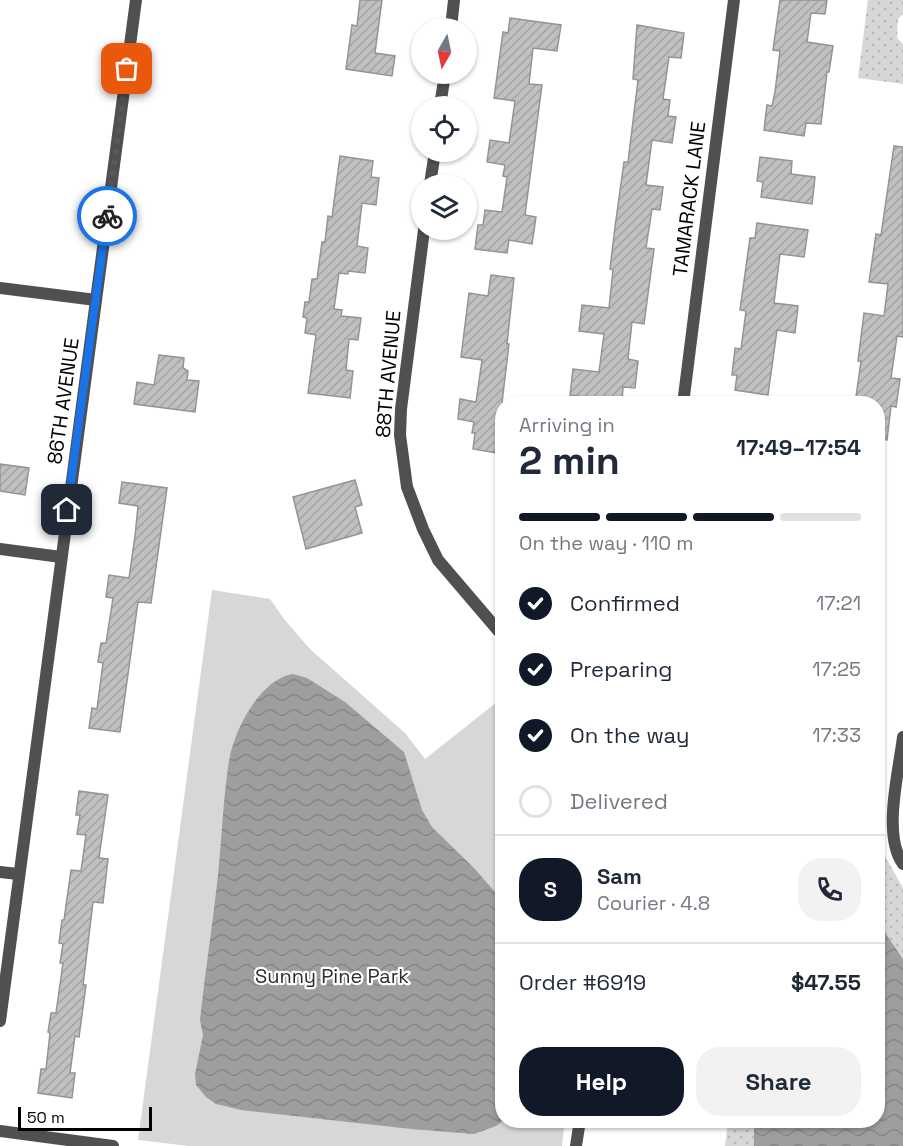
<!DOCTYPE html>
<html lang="en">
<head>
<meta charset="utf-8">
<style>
	:root { --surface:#fff; --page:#f2f2f3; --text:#1f2937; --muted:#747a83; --line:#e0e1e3; --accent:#111827 }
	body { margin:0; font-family:"Space Grotesk",sans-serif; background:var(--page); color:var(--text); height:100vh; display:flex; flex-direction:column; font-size:22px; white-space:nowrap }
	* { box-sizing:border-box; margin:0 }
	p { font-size:20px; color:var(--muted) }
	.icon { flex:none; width:33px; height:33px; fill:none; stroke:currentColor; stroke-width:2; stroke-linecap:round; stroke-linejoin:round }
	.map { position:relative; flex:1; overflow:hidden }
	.panel { position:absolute; left:495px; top:396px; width:390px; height:732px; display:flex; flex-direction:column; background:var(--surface); border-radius:24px; box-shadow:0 2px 4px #0004 }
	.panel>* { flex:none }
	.needle { width:39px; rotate:189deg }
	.tools { position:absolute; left:411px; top:18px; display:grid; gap:12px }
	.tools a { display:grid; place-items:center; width:66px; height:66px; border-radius:50%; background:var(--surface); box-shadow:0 2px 4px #0004; font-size:30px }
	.scale { position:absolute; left:18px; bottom:15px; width:134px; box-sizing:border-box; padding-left:6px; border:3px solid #000; border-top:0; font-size:16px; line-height:21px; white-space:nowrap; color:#000; -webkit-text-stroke:4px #fff; paint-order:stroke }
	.pin { position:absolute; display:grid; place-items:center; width:51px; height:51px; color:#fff; margin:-26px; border-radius:12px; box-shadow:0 3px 9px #0006 }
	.courier { position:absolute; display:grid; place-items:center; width:60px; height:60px; margin:-30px; border:4px solid #1a73e8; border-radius:50%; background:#fff; color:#222; box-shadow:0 2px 8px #0007 }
	.overview em { font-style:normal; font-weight:700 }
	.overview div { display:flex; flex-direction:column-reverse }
	.overview { display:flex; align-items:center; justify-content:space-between; height:102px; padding:0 24px }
	h1 { font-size:39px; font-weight:700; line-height:45px }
	.bar { display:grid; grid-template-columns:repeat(4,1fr); gap:9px 6px; align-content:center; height:72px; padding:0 24px }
	.bar i { height:8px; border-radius:4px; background:var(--line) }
	.bar .current { background:var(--accent) }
	.bar p { grid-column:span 4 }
	.line { display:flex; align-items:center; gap:15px; padding:0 24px; border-top:2px solid var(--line) }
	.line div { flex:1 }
	.round { display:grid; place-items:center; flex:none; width:63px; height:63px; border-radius:24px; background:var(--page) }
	ol { padding:0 24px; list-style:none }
	li { display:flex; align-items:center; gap:18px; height:66px }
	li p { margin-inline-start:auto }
	li .icon { padding:6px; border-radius:50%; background:var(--accent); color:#fff; stroke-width:4 }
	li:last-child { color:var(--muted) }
	li i { width:33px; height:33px; border:3px solid var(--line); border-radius:50% }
	.button { display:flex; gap:12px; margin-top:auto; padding:12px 24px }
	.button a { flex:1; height:69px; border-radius:24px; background:var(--accent); color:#fff; font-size:24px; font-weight:700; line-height:69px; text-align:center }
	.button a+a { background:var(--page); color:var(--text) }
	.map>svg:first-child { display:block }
</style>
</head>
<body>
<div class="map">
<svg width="903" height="1146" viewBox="0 0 903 1146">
	<defs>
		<pattern id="grass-dots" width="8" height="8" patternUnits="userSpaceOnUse" patternTransform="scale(1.5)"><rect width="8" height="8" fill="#d7d7d7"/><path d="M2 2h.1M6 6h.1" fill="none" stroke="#b7b7b7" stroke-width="1.8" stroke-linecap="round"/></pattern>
		<pattern id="water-waves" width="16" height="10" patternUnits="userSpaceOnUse" patternTransform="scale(1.5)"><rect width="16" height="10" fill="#9e9e9e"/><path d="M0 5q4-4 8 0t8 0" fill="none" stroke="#868686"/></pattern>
		<pattern id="building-hatch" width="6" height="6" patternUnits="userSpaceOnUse" patternTransform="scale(1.5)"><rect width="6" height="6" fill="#c0c0c0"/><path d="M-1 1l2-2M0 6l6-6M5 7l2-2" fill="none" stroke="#a3a3a3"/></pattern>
	</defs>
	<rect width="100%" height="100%" fill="#fff"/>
	<g fill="url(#grass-dots)">
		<path d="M 868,0 L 903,0 L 903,14 L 898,19 L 897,38 L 903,44 L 903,84 L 858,78 Z"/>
		<path d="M 878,797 L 881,849 L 903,888 L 903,959 L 878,922 Z"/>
		<path d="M 728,1121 L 754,1121 L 754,1146 L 725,1146 Z"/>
	</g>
	<path fill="#d7d7d7" d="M 212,590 L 270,599 L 284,619 L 310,649 L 405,733 L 425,759 L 502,698 L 502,1120 L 565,1121 L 562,1146 L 189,1146 L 138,1140 Z"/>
	<g fill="url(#water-waves)">
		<path d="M 293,674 L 307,678 L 345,702 L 404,752 L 422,810 L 432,827 L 474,868 L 502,900 L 503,1121 L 496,1126 L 474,1134 L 411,1129 L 241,1110 L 216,1104 L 206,1097 L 196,1085 L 195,1074 L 203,1035 L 200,1020 C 205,972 213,923 218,875 C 222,837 223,799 229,761 C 234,730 260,679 293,674 Z"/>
		<path d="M 878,922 L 903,959 L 903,1146 L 754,1146 L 754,1121 L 878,1120 Z"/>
	</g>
	<g fill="url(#building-hatch)" stroke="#949494" stroke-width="1.5">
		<path d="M 360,0 L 382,0 L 375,53 L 395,56 L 392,76 L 346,69 L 352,25 L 357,26 Z"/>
		<path d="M 780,0 L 827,0 L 825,14 L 811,13 L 807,42 L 833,46 L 829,72 L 827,72 L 821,124 L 806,123 L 804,136 L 764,130 L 767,105 L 772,106 L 775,92 L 780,51 L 773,50 Z"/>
		<path d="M 510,18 L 561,25 L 557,51 L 533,48 L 529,84 L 542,85 L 525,215 L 536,217 L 532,244 L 509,240 L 507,253 L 475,249 L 478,225 L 483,225 L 485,210 L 502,212 L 507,177 L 503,176 L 505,165 L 487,162 L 490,140 L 509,143 L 515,101 L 494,98 L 503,32 L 508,33 Z"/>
		<path d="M 637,25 L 684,33 L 681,58 L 669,57 L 663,99 L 670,100 L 668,116 L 676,117 L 672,143 L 652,140 L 646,185 L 663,187 L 660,210 L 652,209 L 646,248 L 654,249 L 644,324 L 632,322 L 628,359 L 638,361 L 635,388 L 623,387 L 622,402 L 570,395 L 573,369 L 599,372 L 604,334 L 579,331 L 582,305 L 609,308 L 613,270 L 610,269 L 615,227 L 624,162 L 628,162 L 638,80 L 633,79 Z"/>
		<path d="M 894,146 L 903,147 L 903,337 L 897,336 L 891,378 L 900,379 L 896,407 L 891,406 L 887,440 L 878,439 L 878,404 L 855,404 L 861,361 L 858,361 L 864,313 L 884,316 L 888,284 L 869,282 L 876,234 L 881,235 Z"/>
		<path d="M 340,156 L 373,161 L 371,177 L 379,178 L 376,205 L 362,203 L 357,246 L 368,248 L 365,273 L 348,271 L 348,274 L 339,273 L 334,309 L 342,310 L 341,316 L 361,318 L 358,340 L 349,339 L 346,370 L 353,371 L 350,398 L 308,393 L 316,335 L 305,333 L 307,318 L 303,317 L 305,302 L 309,302 L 312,279 L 317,279 L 322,242 L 325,242 L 328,216 L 332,217 Z"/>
		<path d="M 760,157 L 792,161 L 791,174 L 815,177 L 812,204 L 761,197 L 763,182 L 757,181 Z"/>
		<path d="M 757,223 L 808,230 L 804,257 L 780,254 L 774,303 L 798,306 L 795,333 L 777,330 L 768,395 L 735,390 L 737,375 L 732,375 L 735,348 L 741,349 L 746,311 L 740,310 L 750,238 L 755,238 Z"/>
		<path d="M 491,275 L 514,278 L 507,344 L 509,344 L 496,453 L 473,449 L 475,433 L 472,433 L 474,422 L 458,419 L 460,399 L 476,402 L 482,360 L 461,357 L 469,293 L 488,296 Z"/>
		<path d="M 159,355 L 184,358 L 183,368 L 188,371 L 187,380 L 199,381 L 195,412 L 134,404 L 137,382 L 154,385 Z"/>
		<path d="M 0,464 L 29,468 L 25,495 L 0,491 Z"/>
		<path d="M 355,480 L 362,505 L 355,507 L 362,533 L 306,549 L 293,497 Z"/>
		<path d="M 122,482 L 167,488 L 151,603 L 138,602 L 120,732 L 89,728 L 92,708 L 97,709 L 103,663 L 98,662 L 101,643 L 106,643 L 113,598 L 106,597 L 109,575 L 129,578 L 135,536 L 138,506 L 119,503 Z"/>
		<path d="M 79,791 L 108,795 L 99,858 L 108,859 L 103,903 L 93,902 L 83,985 L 86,985 L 79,1037 L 75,1036 L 70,1073 L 75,1073 L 72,1098 L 38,1093 L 41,1069 L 46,1069 L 50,1033 L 48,1032 L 51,1013 L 56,1013 L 63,963 L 60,963 L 63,944 L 59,943 L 62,920 L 64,920 L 71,870 L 81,871 L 86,835 L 77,834 L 80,815 L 76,815 Z"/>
	</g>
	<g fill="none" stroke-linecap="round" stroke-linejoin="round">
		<g stroke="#505050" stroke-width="12">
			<path d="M 451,28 L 454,0"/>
			<path d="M 440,106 L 445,74"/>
			<path d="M 430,184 L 435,152"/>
			<path d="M 424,230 L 401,409 L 400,435 L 407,487 L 423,529 L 438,560 L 502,635"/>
			<path d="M 0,288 L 96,300"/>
			<path d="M 683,404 L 734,0"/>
			<path d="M 0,549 L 61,557"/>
			<path d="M 903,737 C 899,771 882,835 903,864"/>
			<path d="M 0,872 L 18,874"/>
			<path d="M 0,1021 L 136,0"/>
			<path d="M 0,1131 L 113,1146"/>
			<path d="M 576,1146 L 580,1120"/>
		</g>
	</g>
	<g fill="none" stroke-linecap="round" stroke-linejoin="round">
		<path stroke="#595959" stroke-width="6" stroke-dasharray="0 10.8" d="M 107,216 L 127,69"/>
		<path stroke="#1a73e8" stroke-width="8" d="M 67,510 L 107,216"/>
	</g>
	<g text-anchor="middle" stroke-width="4.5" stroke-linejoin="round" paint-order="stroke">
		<g font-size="20" fill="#000" stroke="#fff">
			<text transform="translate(689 199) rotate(-83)" y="7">TAMARACK LANE</text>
			<text transform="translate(388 374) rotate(-85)" y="7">88TH AVENUE</text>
			<text transform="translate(63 401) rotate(-82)" y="7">86TH AVENUE</text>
		</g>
		<g font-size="20" fill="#2e2e2e" stroke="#fff">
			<text x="332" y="983">Sunny Pine Park</text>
		</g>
	</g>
</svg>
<div class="tools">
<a><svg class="needle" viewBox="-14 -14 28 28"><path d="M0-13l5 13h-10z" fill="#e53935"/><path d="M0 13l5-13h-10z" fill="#747a83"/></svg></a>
<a><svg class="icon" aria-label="locate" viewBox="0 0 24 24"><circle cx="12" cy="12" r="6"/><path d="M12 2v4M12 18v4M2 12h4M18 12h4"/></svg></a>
<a><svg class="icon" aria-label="layers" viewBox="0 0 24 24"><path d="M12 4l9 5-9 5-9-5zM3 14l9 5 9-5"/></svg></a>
</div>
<div class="scale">50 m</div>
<div class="pin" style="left:127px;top:69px;background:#ea580c"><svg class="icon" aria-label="bag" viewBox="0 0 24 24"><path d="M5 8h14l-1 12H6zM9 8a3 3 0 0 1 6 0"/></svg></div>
<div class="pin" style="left:67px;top:510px;background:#1f2937"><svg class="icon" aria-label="home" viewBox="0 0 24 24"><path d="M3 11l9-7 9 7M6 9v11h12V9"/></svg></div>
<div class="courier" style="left:107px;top:216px"><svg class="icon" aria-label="bike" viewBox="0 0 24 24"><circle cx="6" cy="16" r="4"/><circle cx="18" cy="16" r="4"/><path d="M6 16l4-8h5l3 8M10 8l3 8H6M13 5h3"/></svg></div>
<section class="panel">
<div class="overview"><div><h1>2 min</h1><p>Arriving in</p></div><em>17:49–17:54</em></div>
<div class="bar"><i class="current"></i><i class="current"></i><i class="current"></i><i></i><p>On the way · 110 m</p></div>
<ol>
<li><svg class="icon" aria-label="check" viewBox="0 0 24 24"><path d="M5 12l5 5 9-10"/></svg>Confirmed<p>17:21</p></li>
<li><svg class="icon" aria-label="check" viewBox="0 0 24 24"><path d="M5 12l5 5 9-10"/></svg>Preparing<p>17:25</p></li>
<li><svg class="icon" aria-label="check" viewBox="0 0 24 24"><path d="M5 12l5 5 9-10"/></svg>On the way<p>17:33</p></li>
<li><i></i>Delivered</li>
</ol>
<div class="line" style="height:108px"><b class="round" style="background:var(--accent);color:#fff">S</b><div><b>Sam</b><p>Courier · 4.8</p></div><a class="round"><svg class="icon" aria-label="phone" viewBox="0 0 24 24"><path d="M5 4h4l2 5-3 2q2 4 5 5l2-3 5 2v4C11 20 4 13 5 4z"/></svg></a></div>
<div class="line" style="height:78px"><div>Order #6919</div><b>$47.55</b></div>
<div class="button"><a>Help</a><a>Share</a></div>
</section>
</div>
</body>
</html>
